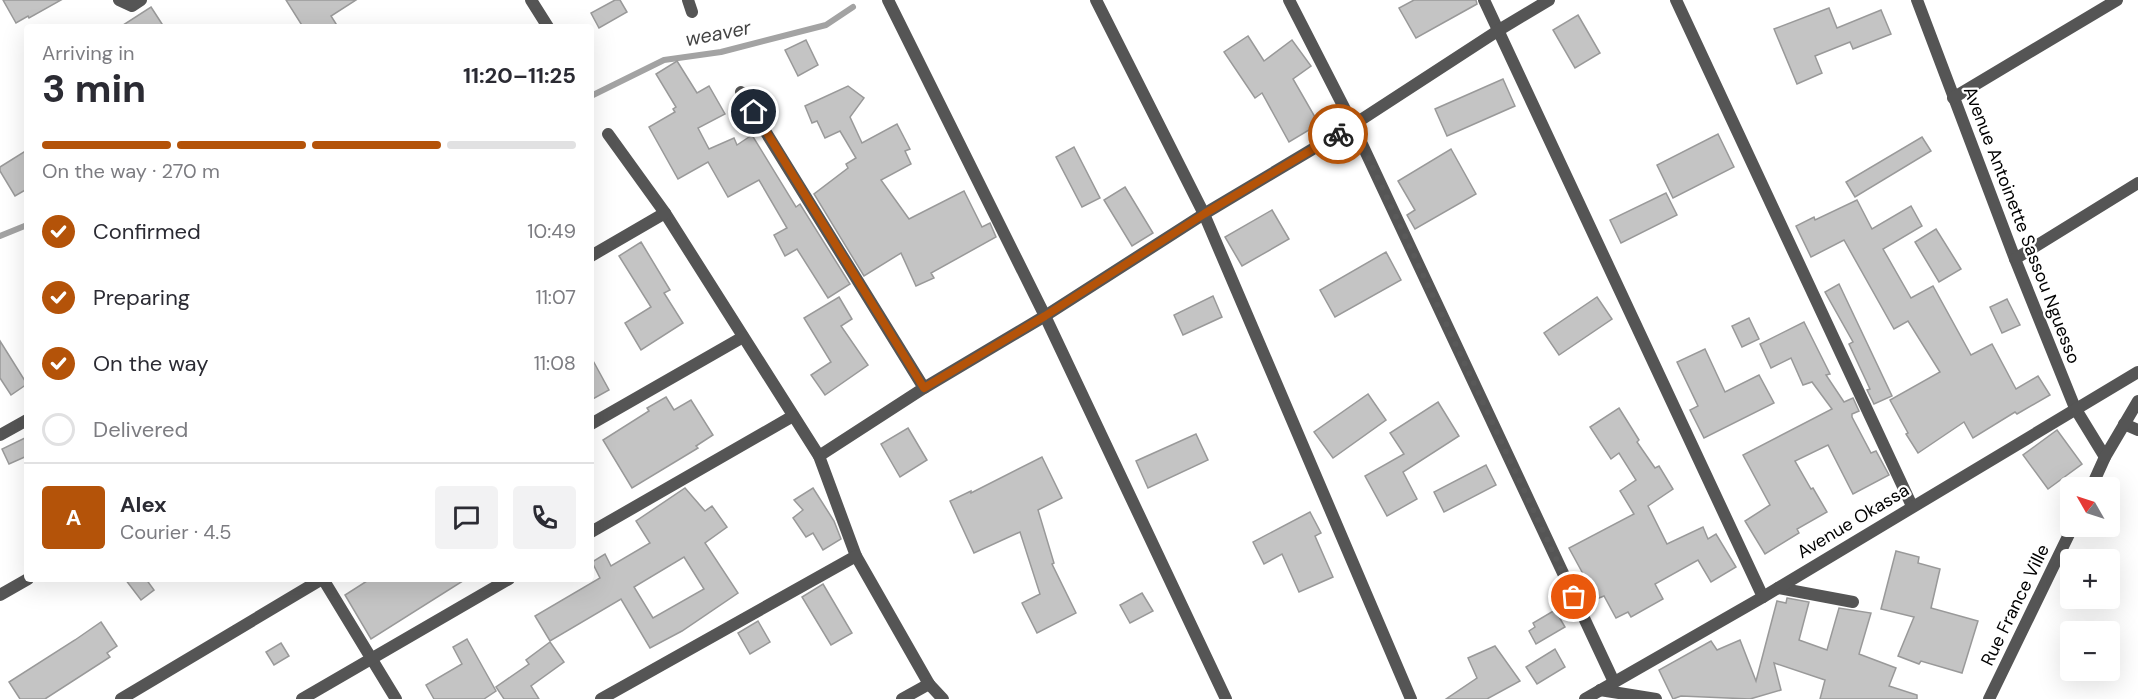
<!DOCTYPE html>
<html lang="en">
<head>
<meta charset="utf-8">
<style>
	:root { --surface:#fff; --page:#f2f2f3; --text:#2b2b33; --muted:#7c7c81; --line:#e1e1e2; --accent:#b45309 }
	body { margin:0; font-family:"DM Sans",sans-serif; background:var(--page); color:var(--text); height:100vh; display:flex; flex-direction:column; font-size:22px; white-space:nowrap }
	* { box-sizing:border-box; margin:0 }
	p { font-size:20px; color:var(--muted) }
	.icon { flex:none; width:33px; height:33px; fill:none; stroke:currentColor; stroke-width:2; stroke-linecap:round; stroke-linejoin:round }
	.map { position:relative; flex:1; overflow:hidden }
	.details { position:absolute; left:24px; top:24px; width:570px; height:558px; display:flex; flex-direction:column; background:var(--surface); border-radius:6px; box-shadow:0 6px 24px #0002 }
	.details>* { flex:none }
	.needle { width:39px; rotate:309deg }
	.buttons { position:absolute; left:2060px; top:477px; display:grid; gap:12px }
	.buttons a { display:grid; place-items:center; width:60px; height:60px; border-radius:6px; background:var(--surface); box-shadow:0 6px 24px #0002; font-size:30px }
	.pin { position:absolute; display:grid; place-items:center; width:51px; height:51px; color:#fff; margin:-26px; border:3px solid #fff; border-radius:50%; box-shadow:0 2px 6px #0007 }
	.courier { position:absolute; display:grid; place-items:center; width:60px; height:60px; margin:-30px; border:4px solid #b45309; border-radius:50%; background:#fff; color:#222; box-shadow:0 2px 8px #0007 }
	.summary em { font-style:normal; font-weight:700 }
	.summary div { display:flex; flex-direction:column-reverse }
	.summary { display:flex; align-items:center; justify-content:space-between; height:102px; padding:0 18px }
	h1 { font-size:39px; font-weight:700; line-height:45px }
	.bar { display:grid; grid-template-columns:repeat(4,1fr); gap:9px 6px; align-content:center; height:72px; padding:0 18px }
	.bar i { height:8px; border-radius:4px; background:var(--line) }
	.bar .active { background:var(--accent) }
	.bar p { grid-column:span 4 }
	.line { display:flex; align-items:center; gap:15px; padding:0 18px; border-top:2px solid var(--line) }
	.line div { flex:1 }
	.round { display:grid; place-items:center; flex:none; width:63px; height:63px; border-radius:6px; background:var(--page) }
	ol { padding:0 18px; list-style:none }
	li { display:flex; align-items:center; gap:18px; height:66px }
	li p { margin-inline-start:auto }
	li .icon { padding:6px; border-radius:50%; background:var(--accent); color:#fff; stroke-width:4 }
	li:last-child { color:var(--muted) }
	li i { width:33px; height:33px; border:3px solid var(--line); border-radius:50% }
	.map>svg:first-child { display:block }
</style>
</head>
<body>
<div class="map">
<svg width="2138" height="699" viewBox="0 0 2138 699">
	<rect width="100%" height="100%" fill="#fff"/>
	<g fill="none" stroke-linecap="round" stroke-linejoin="round">
		<g stroke="#a3a3a3" stroke-width="6">
			<path d="M 591,96 L 664,60 L 721,52 L 826,25 L 853,7"/>
			<path d="M 0,236 L 27,225"/>
		</g>
	</g>
	<g fill="#c4c4c4" stroke="#999" stroke-width="1.5" fill-rule="evenodd">
		<path d="M 3,0 L 61,0 L 29,18 L 28,16 L 16,23 Z"/>
		<path d="M 286,0 L 356,0 L 331,16 L 338,27 L 303,27 Z"/>
		<path d="M 615,0 L 620,0 L 627,12 L 599,28 L 591,13 Z"/>
		<path d="M 1414,0 L 1476,0 L 1477,4 L 1416,38 L 1399,8 Z"/>
		<path d="M 151,7 L 164,27 L 120,27 Z"/>
		<path d="M 1829,8 L 1837,28 L 1881,10 L 1891,34 L 1853,49 L 1850,42 L 1815,56 L 1822,73 L 1797,84 L 1774,29 Z"/>
		<path d="M 1578,15 L 1600,53 L 1575,68 L 1553,30 Z"/>
		<path d="M 1248,36 L 1264,61 L 1292,40 L 1311,66 L 1293,79 L 1319,124 L 1289,142 L 1262,93 L 1255,98 L 1224,52 Z"/>
		<path d="M 806,40 L 818,65 L 798,76 L 785,50 Z"/>
		<path d="M 677,61 L 697,93 L 709,86 L 725,114 L 698,128 L 709,149 L 734,138 L 737,145 L 752,135 L 796,207 L 800,204 L 850,284 L 828,298 L 797,249 L 785,256 L 774,235 L 787,228 L 759,180 L 728,197 L 708,162 L 678,179 L 649,127 L 675,112 L 673,109 L 676,107 L 656,74 Z"/>
		<path d="M 1503,79 L 1515,106 L 1447,136 L 1435,109 Z"/>
		<path d="M 848,86 L 864,98 L 850,117 L 862,143 L 897,124 L 910,149 L 905,151 L 911,164 L 881,180 L 909,219 L 964,191 L 982,227 L 990,223 L 996,237 L 931,273 L 934,278 L 916,286 L 901,253 L 864,276 L 814,194 L 848,168 L 846,164 L 856,158 L 840,131 L 825,138 L 817,121 L 812,123 L 805,106 Z"/>
		<path d="M 1718,134 L 1734,167 L 1673,198 L 1657,165 Z"/>
		<path d="M 1922,137 L 1931,151 L 1855,197 L 1846,182 Z"/>
		<path d="M 1074,147 L 1100,198 L 1082,207 L 1056,157 Z"/>
		<path d="M 1451,149 L 1476,194 L 1415,229 L 1407,215 L 1415,210 L 1398,181 Z"/>
		<path d="M 27,150 L 27,189 L 15,196 L 0,171 L 0,167 Z"/>
		<path d="M 1125,187 L 1153,233 L 1132,246 L 1104,200 Z"/>
		<path d="M 1666,193 L 1677,215 L 1621,243 L 1610,220 Z"/>
		<path d="M 1857,200 L 1872,229 L 1911,206 L 1922,226 L 1883,249 L 1911,298 L 1933,286 L 1971,355 L 1992,344 L 2016,389 L 2038,376 L 2050,395 L 2017,414 L 2015,412 L 1973,438 L 1964,422 L 1918,453 L 1906,434 L 1908,433 L 1890,400 L 1940,372 L 1908,321 L 1894,329 L 1844,240 L 1811,257 L 1796,226 L 1814,217 L 1815,220 Z"/>
		<path d="M 1272,210 L 1289,239 L 1242,266 L 1225,237 Z"/>
		<path d="M 1936,229 L 1961,269 L 1939,282 L 1915,242 Z"/>
		<path d="M 641,242 L 670,290 L 664,293 L 683,323 L 641,350 L 625,323 L 651,307 L 619,256 Z"/>
		<path d="M 1386,252 L 1401,280 L 1335,317 L 1320,290 Z"/>
		<path d="M 1839,284 L 1892,396 L 1874,404 L 1867,390 L 1870,389 L 1849,344 L 1853,342 L 1825,292 Z"/>
		<path d="M 1213,296 L 1222,317 L 1183,335 L 1174,315 Z"/>
		<path d="M 839,297 L 852,319 L 841,326 L 868,365 L 825,395 L 811,375 L 831,362 L 804,318 Z"/>
		<path d="M 1597,297 L 1612,319 L 1559,355 L 1544,333 Z"/>
		<path d="M 2007,299 L 2020,325 L 2002,333 L 1990,307 Z"/>
		<path d="M 1749,318 L 1759,339 L 1742,347 L 1732,326 Z"/>
		<path d="M 1804,322 L 1830,374 L 1826,375 L 1844,402 L 1853,398 L 1859,411 L 1852,414 L 1852,417 L 1871,453 L 1876,451 L 1889,475 L 1853,494 L 1828,445 L 1795,461 L 1811,489 L 1813,488 L 1827,512 L 1797,529 L 1799,533 L 1765,554 L 1745,521 L 1770,505 L 1743,455 L 1832,409 L 1812,382 L 1803,385 L 1791,358 L 1771,368 L 1760,344 Z"/>
		<path d="M 0,341 L 27,384 L 11,395 L 0,378 Z"/>
		<path d="M 1705,349 L 1725,392 L 1759,375 L 1774,403 L 1704,438 L 1690,410 L 1698,406 L 1677,362 Z"/>
		<path d="M 591,357 L 609,390 L 591,400 Z"/>
		<path d="M 1368,394 L 1386,420 L 1333,458 L 1314,432 Z"/>
		<path d="M 666,397 L 674,410 L 691,400 L 713,435 L 696,446 L 698,448 L 632,488 L 603,440 L 649,411 L 647,408 Z"/>
		<path d="M 1438,402 L 1459,436 L 1403,472 L 1417,499 L 1387,516 L 1365,476 L 1404,454 L 1390,433 Z"/>
		<path d="M 1619,408 L 1639,440 L 1637,442 L 1655,468 L 1659,466 L 1673,489 L 1648,506 L 1667,544 L 1703,527 L 1708,539 L 1716,534 L 1736,567 L 1711,582 L 1698,560 L 1655,584 L 1663,599 L 1631,617 L 1628,612 L 1616,618 L 1604,596 L 1589,602 L 1582,585 L 1588,583 L 1569,548 L 1634,514 L 1620,491 L 1636,480 L 1619,453 L 1611,459 L 1590,427 Z"/>
		<path d="M 908,428 L 927,460 L 900,477 L 881,444 Z"/>
		<path d="M 2057,430 L 2082,464 L 2048,489 L 2023,455 Z"/>
		<path d="M 1196,434 L 1208,460 L 1148,488 L 1136,461 Z"/>
		<path d="M 27,437 L 27,456 L 9,464 L 2,449 Z"/>
		<path d="M 1042,457 L 1062,498 L 1038,510 L 1054,563 L 1052,564 L 1076,613 L 1037,633 L 1022,603 L 1040,594 L 1020,532 L 974,553 L 950,501 L 971,491 L 971,493 Z"/>
		<path d="M 1486,465 L 1496,485 L 1444,512 L 1434,492 Z"/>
		<path d="M 685,488 L 705,511 L 712,506 L 727,527 L 705,543 L 738,593 L 682,631 L 650,648 L 621,599 L 550,641 L 535,616 L 600,578 L 592,562 L 605,554 L 611,566 L 650,543 L 636,521 ZM 684,557 L 704,589 L 653,618 L 634,587 Z"/>
		<path d="M 813,488 L 834,521 L 841,539 L 823,550 L 813,533 L 806,537 L 793,518 L 803,510 L 794,500 Z"/>
		<path d="M 1310,512 L 1321,533 L 1315,536 L 1333,577 L 1299,592 L 1282,554 L 1264,564 L 1253,542 Z"/>
		<path d="M 1896,551 L 1919,557 L 1918,563 L 1940,569 L 1931,608 L 1978,621 L 1962,673 L 1921,661 L 1919,664 L 1898,656 L 1914,617 L 1881,609 Z"/>
		<path d="M 125,579 L 146,579 L 154,590 L 141,600 Z"/>
		<path d="M 370,579 L 466,579 L 371,639 L 345,595 Z"/>
		<path d="M 823,584 L 852,633 L 831,645 L 802,597 Z"/>
		<path d="M 1142,593 L 1153,611 L 1130,623 L 1120,605 Z"/>
		<path d="M 1787,598 L 1809,602 L 1799,640 L 1827,650 L 1839,608 L 1871,613 L 1859,654 L 1896,668 L 1889,686 L 1917,695 L 1917,699 L 1820,699 L 1825,680 L 1774,663 L 1781,690 L 1750,699 L 1681,696 L 1673,699 L 1659,670 L 1711,641 L 1717,650 L 1740,640 L 1756,681 L 1777,601 L 1786,603 Z"/>
		<path d="M 1555,610 L 1565,627 L 1536,644 L 1529,631 L 1535,627 L 1533,623 Z"/>
		<path d="M 758,621 L 770,642 L 750,654 L 738,633 Z"/>
		<path d="M 101,622 L 117,646 L 107,653 L 110,657 L 45,699 L 20,699 L 9,682 L 75,640 Z"/>
		<path d="M 467,639 L 496,691 L 484,699 L 434,699 L 426,685 L 462,664 L 453,647 Z"/>
		<path d="M 550,642 L 564,662 L 531,686 L 539,699 L 504,699 L 496,687 L 529,664 L 526,660 Z"/>
		<path d="M 281,643 L 289,656 L 274,665 L 266,652 Z"/>
		<path d="M 1495,646 L 1520,681 L 1487,699 L 1446,699 L 1477,678 L 1468,658 Z"/>
		<path d="M 1555,649 L 1565,667 L 1537,684 L 1526,667 Z"/>
	</g>
	<g fill="none" stroke-linecap="round" stroke-linejoin="round">
		<g stroke="#555" stroke-width="12">
			<path d="M 119,0 L 132,6 L 141,0"/>
			<path d="M 531,0 L 548,27"/>
			<path d="M 688,0 L 692,12"/>
			<path d="M 888,0 L 1045,316 L 1226,699"/>
			<path d="M 1096,0 L 1204,214 L 1411,699"/>
			<path d="M 1289,0 L 1353,125 L 1614,682"/>
			<path d="M 1484,0 L 1763,597"/>
			<path d="M 1676,0 L 1912,506"/>
			<path d="M 1917,0 L 2015,259 L 2075,408 L 2105,457"/>
			<path d="M 741,92 L 924,388"/>
			<path d="M 1953,98 L 2117,0"/>
			<path d="M 608,134 L 665,213 L 819,456 L 856,556 L 929,684 L 943,699"/>
			<path d="M 591,256 L 665,213"/>
			<path d="M 2015,259 L 2138,183"/>
			<path d="M 591,424 L 743,337"/>
			<path d="M 2124,424 L 2138,430"/>
			<path d="M 0,435 L 27,420"/>
			<path d="M 819,456 L 924,388 L 1045,316 L 1204,214 L 1353,125 L 1499,30 L 1549,0"/>
			<path d="M 2091,488 L 2105,457 L 2138,401"/>
			<path d="M 591,532 L 793,416"/>
			<path d="M 323,579 L 396,699"/>
			<path d="M 1778,588 L 1853,602"/>
			<path d="M 0,595 L 28,579"/>
			<path d="M 1600,690 L 1656,699"/>
			<path d="M 121,699 L 322,579"/>
			<path d="M 302,699 L 509,579"/>
			<path d="M 601,699 L 856,556"/>
			<path d="M 902,699 L 929,684"/>
			<path d="M 1585,699 L 1763,597 L 2138,372"/>
			<path d="M 1989,699 L 2073,526"/>
		</g>
	</g>
	<g fill="none" stroke-linecap="round" stroke-linejoin="round">
		<path stroke="#595959" stroke-width="6" stroke-dasharray="0 10.8" d="M 1338,134 L 1353,125 L 1574,597"/>
		<path stroke="#b45309" stroke-width="8" d="M 754,112 L 924,388 L 1045,316 L 1204,214 L 1338,134"/>
	</g>
	<g text-anchor="middle" stroke-width="4.5" stroke-linejoin="round" paint-order="stroke">
		<g font-size="18" fill="#000" stroke="#fff">
			<text transform="translate(2022 225) rotate(69)" y="6">Avenue Antoinette Sassou Nguesso</text>
			<text transform="translate(1853 521) rotate(-31)" y="6">Avenue Okassa</text>
			<text transform="translate(2015 605) rotate(-64)" y="6">Rue France Ville</text>
		</g>
		<g font-size="20" font-style="italic" fill="#444" stroke="#fff">
			<text transform="translate(718 33) rotate(-11)" y="7">weaver</text>
		</g>
	</g>
</svg>
<div class="buttons">
<a><svg class="needle" viewBox="-14 -14 28 28"><path d="M0-13l5 13h-10z" fill="#e53935"/><path d="M0 13l5-13h-10z" fill="#7c7c81"/></svg></a>
<a>+</a>
<a>−</a>
</div>
<div class="pin" style="left:1574px;top:597px;background:#ea580c"><svg class="icon" aria-label="bag" viewBox="0 0 24 24"><path d="M5 8h14l-1 12H6zM9 8a3 3 0 0 1 6 0"/></svg></div>
<div class="pin" style="left:754px;top:112px;background:#1f2937"><svg class="icon" aria-label="home" viewBox="0 0 24 24"><path d="M3 11l9-7 9 7M6 9v11h12V9"/></svg></div>
<div class="courier" style="left:1338px;top:134px"><svg class="icon" aria-label="bike" viewBox="0 0 24 24"><circle cx="6" cy="16" r="4"/><circle cx="18" cy="16" r="4"/><path d="M6 16l4-8h5l3 8M10 8l3 8H6M13 5h3"/></svg></div>
<section class="details">
<div class="summary"><div><h1>3 min</h1><p>Arriving in</p></div><em>11:20–11:25</em></div>
<div class="bar"><i class="active"></i><i class="active"></i><i class="active"></i><i></i><p>On the way · 270 m</p></div>
<ol>
<li><svg class="icon" aria-label="check" viewBox="0 0 24 24"><path d="M5 12l5 5 9-10"/></svg>Confirmed<p>10:49</p></li>
<li><svg class="icon" aria-label="check" viewBox="0 0 24 24"><path d="M5 12l5 5 9-10"/></svg>Preparing<p>11:07</p></li>
<li><svg class="icon" aria-label="check" viewBox="0 0 24 24"><path d="M5 12l5 5 9-10"/></svg>On the way<p>11:08</p></li>
<li><i></i>Delivered</li>
</ol>
<div class="line" style="height:108px"><b class="round" style="background:var(--accent);color:#fff">A</b><div><b>Alex</b><p>Courier · 4.5</p></div><a class="round"><svg class="icon" aria-label="chat" viewBox="0 0 24 24"><path d="M4 5h16v11H9l-5 4z"/></svg></a><a class="round"><svg class="icon" aria-label="phone" viewBox="0 0 24 24"><path d="M5 4h4l2 5-3 2q2 4 5 5l2-3 5 2v4C11 20 4 13 5 4z"/></svg></a></div>
</section>
</div>
</body>
</html>
